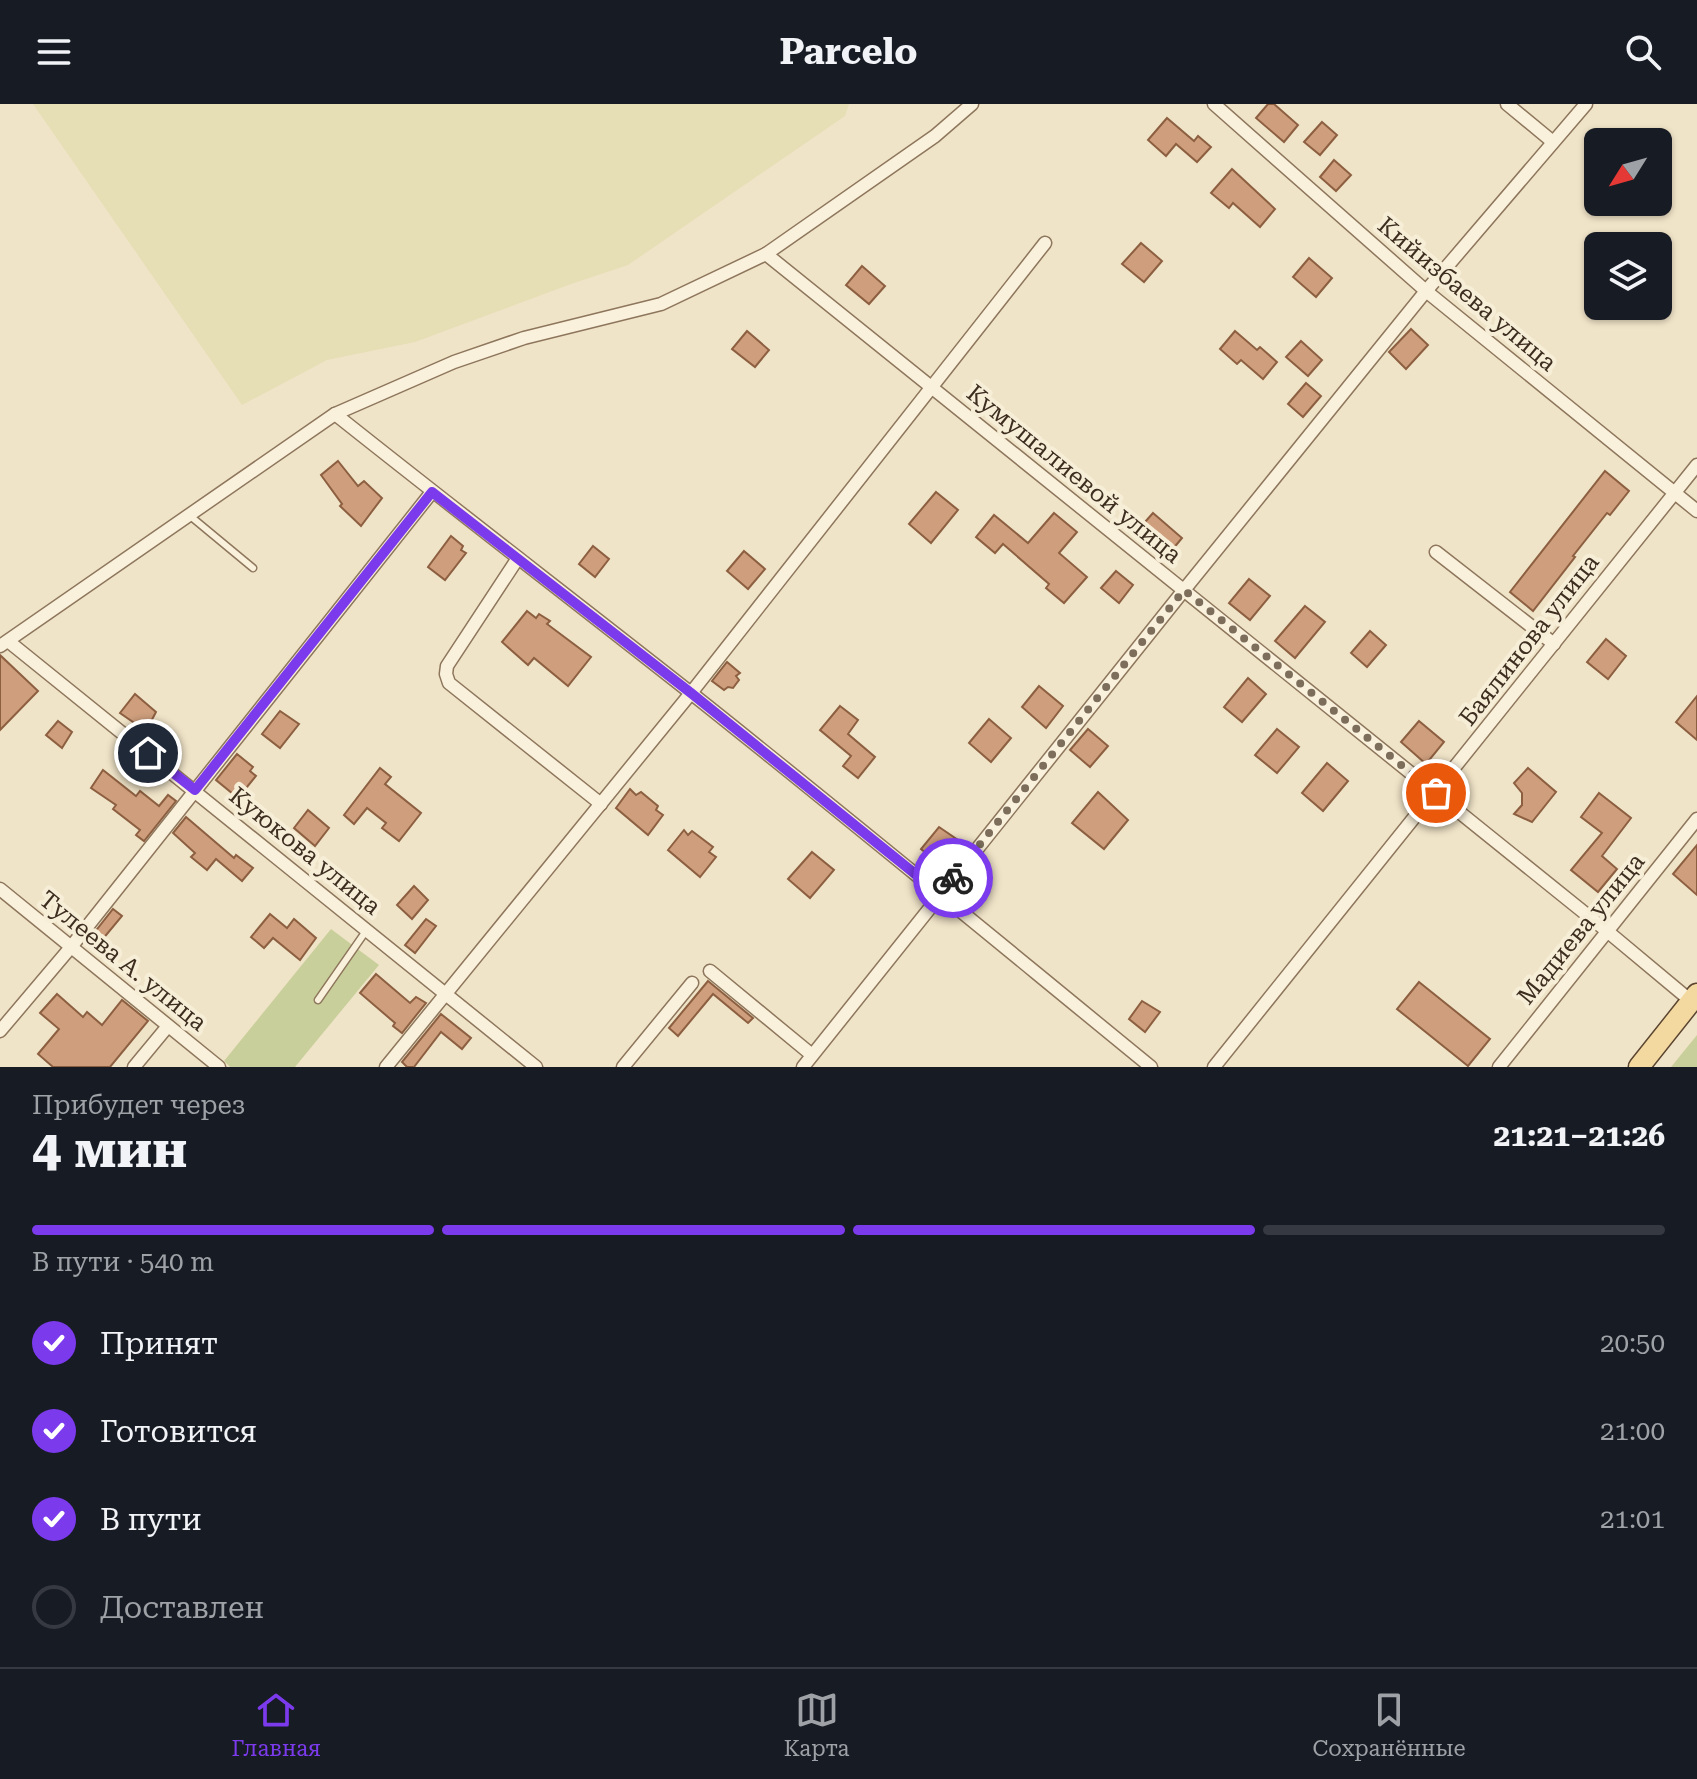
<!DOCTYPE html>
<html lang="ru">
<head>
<meta charset="utf-8">
<style>
	:root { --surface:#171b24; --page:#242831; --text:#f1f3f6; --muted:#9ea1a6; --line:#363941; --accent:#7c3aed }
	body { margin:0; font-family:"Roboto Serif",serif; background:var(--page); color:var(--text); height:100vh; display:flex; flex-direction:column; font-size:30px; white-space:nowrap }
	* { box-sizing:border-box; margin:0 }
	p { font-size:26px; color:var(--muted) }
	.icon { flex:none; width:44px; height:44px; fill:none; stroke:currentColor; stroke-width:2; stroke-linecap:round; stroke-linejoin:round }
	.map { position:relative; height:963px; overflow:hidden }
	.drawer { display:flex; flex-direction:column; background:var(--surface); flex:1 }
	.drawer>* { flex:none }
	.needle { width:52px; rotate:233deg }
	.tools { position:absolute; left:1584px; top:24px; display:grid; gap:16px }
	.tools a { display:grid; place-items:center; width:88px; height:88px; border-radius:12px; background:var(--surface); box-shadow:0 2px 6px #0004; font-size:40px }
	.pin { position:absolute; display:grid; place-items:center; width:68px; height:68px; color:#fff; margin:-34px; border:4px solid #fff; border-radius:50%; box-shadow:0 2px 8px #0007 }
	.courier { position:absolute; display:grid; place-items:center; width:80px; height:80px; margin:-40px; border:6px solid #7c3aed; border-radius:50%; background:#fff; color:#222; box-shadow:0 2px 10px #0007 }
	.summary em { font-style:normal; font-weight:700 }
	.summary div { display:flex; flex-direction:column-reverse }
	.summary { display:flex; align-items:center; justify-content:space-between; height:136px; padding:0 32px }
	h1 { font-size:52px; font-weight:700; line-height:60px }
	.bar { display:grid; grid-template-columns:repeat(4,1fr); gap:12px 8px; align-content:center; height:96px; padding:0 32px }
	.bar i { height:10px; border-radius:6px; background:var(--line) }
	.bar .current { background:var(--accent) }
	.bar p { grid-column:span 4 }
	ol { padding:0 32px; list-style:none }
	li { display:flex; align-items:center; gap:24px; height:88px }
	li p { margin-inline-start:auto }
	li .icon { padding:8px; border-radius:50%; background:var(--accent); color:#fff; stroke-width:4 }
	li:last-child { color:var(--muted) }
	li i { width:44px; height:44px; border:4px solid var(--line); border-radius:50% }
	header { display:flex; justify-content:space-between; align-items:center; height:104px; padding:0 32px; background:var(--surface); font-size:36px; font-weight:700 }
	.tab-bar { display:flex; justify-content:space-around; align-items:center; height:112px; border-top:2px solid var(--line); background:var(--surface); font-size:22px; color:var(--muted) }
	.tab-bar a { display:grid; justify-items:center; gap:4px }
	.tab-bar .current { color:var(--accent) }
	.map>svg:first-child { display:block }
</style>
</head>
<body>
<header><svg class="icon" aria-label="menu" viewBox="0 0 24 24"><path d="M4 6h16M4 12h16M4 18h16"/></svg>Parcelo<svg class="icon" aria-label="search" viewBox="0 0 24 24"><circle cx="10" cy="10" r="6"/><path d="M15 15l6 6"/></svg></header>
<div class="map">
<svg width="1697" height="963" viewBox="0 0 1697 963">
	<rect width="100%" height="100%" fill="#f0e4c8"/>
	<path fill="#e6deb5" d="M 33,0 L 849,0 L 845,12 L 628,161 L 571,180 L 415,238 L 327,256 L 242,301 Z"/>
	<g fill="#c9cf9b">
		<path d="M 331,825 L 379,861 L 295,963 L 230,963 L 224,957 Z"/>
		<path d="M 1697,931 L 1697,963 L 1671,963 Z"/>
	</g>
	<g fill="#cf9f7d" stroke="#8d5f41" stroke-width="2">
		<path d="M 1268,0 L 1274,0 L 1298,21 L 1284,38 L 1256,14 Z"/>
		<path d="M 1167,14 L 1194,37 L 1198,32 L 1211,43 L 1197,58 L 1176,40 L 1166,52 L 1148,36 Z"/>
		<path d="M 1322,18 L 1337,31 L 1320,51 L 1304,38 Z"/>
		<path d="M 1334,56 L 1351,71 L 1336,87 L 1320,73 Z"/>
		<path d="M 1232,65 L 1275,105 L 1260,123 L 1233,99 L 1229,104 L 1211,89 Z"/>
		<path d="M 1141,139 L 1162,157 L 1144,178 L 1122,160 Z"/>
		<path d="M 1309,154 L 1332,174 L 1316,193 L 1293,173 Z"/>
		<path d="M 862,162 L 885,182 L 869,200 L 846,181 Z"/>
		<path d="M 1411,225 L 1428,241 L 1406,265 L 1389,248 Z"/>
		<path d="M 747,227 L 769,246 L 755,263 L 732,245 Z"/>
		<path d="M 1235,227 L 1257,246 L 1260,243 L 1277,258 L 1263,275 L 1241,256 L 1237,260 L 1220,245 Z"/>
		<path d="M 1301,237 L 1322,256 L 1308,272 L 1286,253 Z"/>
		<path d="M 1306,279 L 1321,292 L 1303,313 L 1288,300 Z"/>
		<path d="M 1001,305 L 1029,329 L 1022,338 L 994,314 Z"/>
		<path d="M 338,357 L 358,382 L 364,377 L 382,394 L 361,422 L 340,402 L 342,400 L 321,371 Z"/>
		<path d="M 1605,367 L 1629,387 L 1610,411 L 1607,409 L 1573,452 L 1575,453 L 1533,507 L 1510,488 Z"/>
		<path d="M 936,388 L 958,406 L 931,439 L 909,420 Z"/>
		<path d="M 1054,409 L 1077,428 L 1059,449 L 1087,473 L 1064,499 L 1046,484 L 1049,480 L 1003,440 L 995,449 L 976,433 L 994,411 L 1028,439 Z"/>
		<path d="M 1153,409 L 1182,434 L 1167,452 L 1137,427 Z"/>
		<path d="M 451,432 L 463,442 L 461,446 L 466,449 L 445,476 L 428,463 Z"/>
		<path d="M 593,442 L 609,455 L 595,473 L 579,460 Z"/>
		<path d="M 744,447 L 765,465 L 748,485 L 727,467 Z"/>
		<path d="M 1116,467 L 1133,481 L 1119,499 L 1101,484 Z"/>
		<path d="M 1249,475 L 1270,492 L 1250,516 L 1229,499 Z"/>
		<path d="M 1305,502 L 1325,518 L 1295,554 L 1275,537 Z"/>
		<path d="M 527,507 L 536,514 L 539,510 L 550,517 L 547,520 L 591,553 L 568,582 L 534,554 L 528,561 L 502,538 Z"/>
		<path d="M 1370,527 L 1386,541 L 1367,563 L 1351,549 Z"/>
		<path d="M 1606,535 L 1626,552 L 1608,575 L 1587,558 Z"/>
		<path d="M 0,551 L 38,587 L 0,626 Z"/>
		<path d="M 727,558 L 740,569 L 736,572 L 739,576 L 733,584 L 728,583 L 724,586 L 712,577 Z"/>
		<path d="M 1248,574 L 1266,590 L 1242,618 L 1224,603 Z"/>
		<path d="M 1039,582 L 1063,602 L 1046,624 L 1022,603 Z"/>
		<path d="M 135,590 L 156,608 L 146,627 L 120,609 Z"/>
		<path d="M 1697,592 L 1697,636 L 1676,618 Z"/>
		<path d="M 840,602 L 858,616 L 848,630 L 875,653 L 858,674 L 843,662 L 851,652 L 820,626 Z"/>
		<path d="M 280,607 L 299,620 L 280,644 L 262,630 Z"/>
		<path d="M 989,615 L 1011,634 L 991,658 L 969,639 Z"/>
		<path d="M 58,617 L 72,628 L 62,644 L 46,631 Z"/>
		<path d="M 1419,617 L 1444,638 L 1426,660 L 1401,638 Z"/>
		<path d="M 1088,625 L 1108,642 L 1090,663 L 1070,646 Z"/>
		<path d="M 1277,625 L 1299,643 L 1277,669 L 1255,651 Z"/>
		<path d="M 237,650 L 253,663 L 250,667 L 256,672 L 238,694 L 216,676 Z"/>
		<path d="M 1327,659 L 1348,677 L 1323,707 L 1302,689 Z"/>
		<path d="M 380,664 L 391,673 L 385,680 L 421,709 L 399,737 L 382,724 L 386,719 L 367,704 L 354,720 L 344,711 Z"/>
		<path d="M 1528,664 L 1556,688 L 1532,718 L 1514,710 L 1522,701 L 1522,689 L 1514,679 Z"/>
		<path d="M 103,666 L 136,692 L 140,687 L 159,702 L 168,691 L 176,697 L 144,737 L 136,731 L 140,726 L 113,705 L 116,701 L 91,684 Z"/>
		<path d="M 630,685 L 636,691 L 641,688 L 658,702 L 656,706 L 663,711 L 648,731 L 616,704 Z"/>
		<path d="M 1098,688 L 1128,716 L 1104,745 L 1072,719 Z"/>
		<path d="M 1599,689 L 1631,714 L 1602,752 L 1617,765 L 1598,788 L 1571,766 L 1602,729 L 1581,713 Z"/>
		<path d="M 308,706 L 329,724 L 315,742 L 294,724 Z"/>
		<path d="M 186,713 L 234,754 L 236,751 L 253,764 L 242,777 L 216,755 L 207,766 L 191,753 L 195,749 L 173,729 Z"/>
		<path d="M 939,723 L 958,736 L 940,760 L 921,745 Z"/>
		<path d="M 684,726 L 688,731 L 692,727 L 713,743 L 709,748 L 716,753 L 700,773 L 668,746 Z"/>
		<path d="M 1697,741 L 1697,791 L 1673,770 Z"/>
		<path d="M 812,748 L 834,766 L 810,794 L 788,775 Z"/>
		<path d="M 414,782 L 428,796 L 412,815 L 397,801 Z"/>
		<path d="M 113,805 L 122,812 L 102,836 L 94,829 Z"/>
		<path d="M 270,810 L 287,824 L 294,815 L 316,834 L 300,856 L 273,834 L 264,844 L 251,833 Z"/>
		<path d="M 426,815 L 436,822 L 415,849 L 405,841 Z"/>
		<path d="M 376,870 L 410,899 L 416,893 L 426,899 L 402,929 L 393,922 L 395,919 L 360,889 Z"/>
		<path d="M 708,877 L 753,914 L 748,919 L 713,890 L 678,932 L 669,924 Z"/>
		<path d="M 1419,878 L 1490,935 L 1468,962 L 1397,905 Z"/>
		<path d="M 57,890 L 83,913 L 87,908 L 102,921 L 122,896 L 148,917 L 110,963 L 53,963 L 38,950 L 59,925 L 40,909 Z"/>
		<path d="M 1142,897 L 1160,908 L 1145,928 L 1129,915 Z"/>
		<path d="M 441,910 L 471,934 L 462,945 L 441,928 L 414,963 L 407,963 L 402,958 Z"/>
	</g>
	<g fill="none" stroke-linecap="round" stroke-linejoin="round">
		<defs>
			<g id="lane">
				<path d="M 189,411 L 253,464"/>
				<path d="M 318,896 L 366,827"/>
			</g>
			<g id="street">
				<path d="M 1214,0 L 1426,187 L 1697,407"/>
				<path d="M 1507,0 L 1553,38"/>
				<path d="M 766,150 L 1607,827 L 1691,897"/>
				<path d="M 335,310 C 453,404 573,496 691,589 C 846,712 998,838 1151,963"/>
				<path d="M 1436,448 L 1554,540"/>
				<path d="M 518,454 L 447,562 L 446,570 L 449,579 L 601,700"/>
				<path d="M 8,537 L 536,963"/>
				<path d="M 0,542 L 335,310 L 454,258 L 524,234 L 661,200 L 766,150 L 935,32 L 972,0"/>
				<path d="M 0,785 L 219,963"/>
				<path d="M 710,867 L 812,951"/>
				<path d="M 0,927 L 71,843 L 432,388"/>
				<path d="M 134,963 L 168,922"/>
				<path d="M 386,963 L 691,589 L 1045,139"/>
				<path d="M 623,963 L 692,879"/>
				<path d="M 803,963 L 1184,486 L 1426,187 L 1586,0"/>
				<path d="M 1214,963 L 1697,361"/>
				<path d="M 1499,963 L 1697,715"/>
			</g>
			<path id="primary" d="M 1639,963 L 1697,890"/>
		</defs>
		<use href="#lane" stroke="#8d765c" stroke-width="9"/>
		<use href="#street" stroke="#8d765c" stroke-width="15"/>
		<use href="#primary" stroke="#5b4430" stroke-width="23"/>
		<use href="#lane" stroke="#faf1dc" stroke-width="6"/>
		<use href="#street" stroke="#faf1dc" stroke-width="12"/>
		<use href="#primary" stroke="#f3d9a0" stroke-width="20"/>
	</g>
	<g fill="none" stroke-linecap="round" stroke-linejoin="round">
		<path stroke="#7c6e5b" stroke-width="8" stroke-dasharray="0 14.4" d="M 953,774 L 1184,486 L 1436,689"/>
		<path stroke="#7c3aed" stroke-width="10" d="M 148,649 L 195,686 L 432,388 L 691,589 L 940,790 L 953,774"/>
	</g>
	<g text-anchor="middle" stroke-width="8" stroke-linejoin="round" paint-order="stroke">
		<g font-size="24" fill="#3d2e20" stroke="#f7eed8">
			<text transform="translate(1467 190) rotate(40)" y="8">Кийизбаева улица</text>
			<text transform="translate(1074 370) rotate(39)" y="8">Кумушалиевой улица</text>
			<text transform="translate(1529 536) rotate(-52)" y="8">Баялинова улица</text>
			<text transform="translate(305 747) rotate(39)" y="8">Куюкова улица</text>
			<text transform="translate(1581 825) rotate(-51)" y="8">Мадиева улица</text>
			<text transform="translate(123 857) rotate(39)" y="8">Тулеева А. улица</text>
		</g>
	</g>
</svg>
<div class="tools">
<a><svg class="needle" viewBox="-14 -14 28 28"><path d="M0-13l5 13h-10z" fill="#e53935"/><path d="M0 13l5-13h-10z" fill="#9ea1a6"/></svg></a>
<a><svg class="icon" aria-label="layers" viewBox="0 0 24 24"><path d="M12 4l9 5-9 5-9-5zM3 14l9 5 9-5"/></svg></a>
</div>
<div class="pin" style="left:1436px;top:689px;background:#ea580c"><svg class="icon" aria-label="bag" viewBox="0 0 24 24"><path d="M5 8h14l-1 12H6zM9 8a3 3 0 0 1 6 0"/></svg></div>
<div class="pin" style="left:148px;top:649px;background:#1f2937"><svg class="icon" aria-label="home" viewBox="0 0 24 24"><path d="M3 11l9-7 9 7M6 9v11h12V9"/></svg></div>
<div class="courier" style="left:953px;top:774px"><svg class="icon" aria-label="bike" viewBox="0 0 24 24"><circle cx="6" cy="16" r="4"/><circle cx="18" cy="16" r="4"/><path d="M6 16l4-8h5l3 8M10 8l3 8H6M13 5h3"/></svg></div>
</div>
<section class="drawer">
<div class="summary"><div><h1>4 мин</h1><p>Прибудет через</p></div><em>21:21–21:26</em></div>
<div class="bar"><i class="current"></i><i class="current"></i><i class="current"></i><i></i><p>В пути · 540 m</p></div>
<ol>
<li><svg class="icon" aria-label="check" viewBox="0 0 24 24"><path d="M5 12l5 5 9-10"/></svg>Принят<p>20:50</p></li>
<li><svg class="icon" aria-label="check" viewBox="0 0 24 24"><path d="M5 12l5 5 9-10"/></svg>Готовится<p>21:00</p></li>
<li><svg class="icon" aria-label="check" viewBox="0 0 24 24"><path d="M5 12l5 5 9-10"/></svg>В пути<p>21:01</p></li>
<li><i></i>Доставлен</li>
</ol>
</section>
<nav class="tab-bar">
<a class="current"><svg class="icon" aria-label="home" viewBox="0 0 24 24"><path d="M3 11l9-7 9 7M6 9v11h12V9"/></svg>Главная</a>
<a><svg class="icon" aria-label="map" viewBox="0 0 24 24"><path d="M3 6l6-2 6 2 6-2v14l-6 2-6-2-6 2zM9 4v14M15 6v14"/></svg>Карта</a>
<a><svg class="icon" aria-label="saved" viewBox="0 0 24 24"><path d="M7 4h10v16l-5-4-5 4z"/></svg>Сохранённые</a>
</nav>
</body>
</html>
